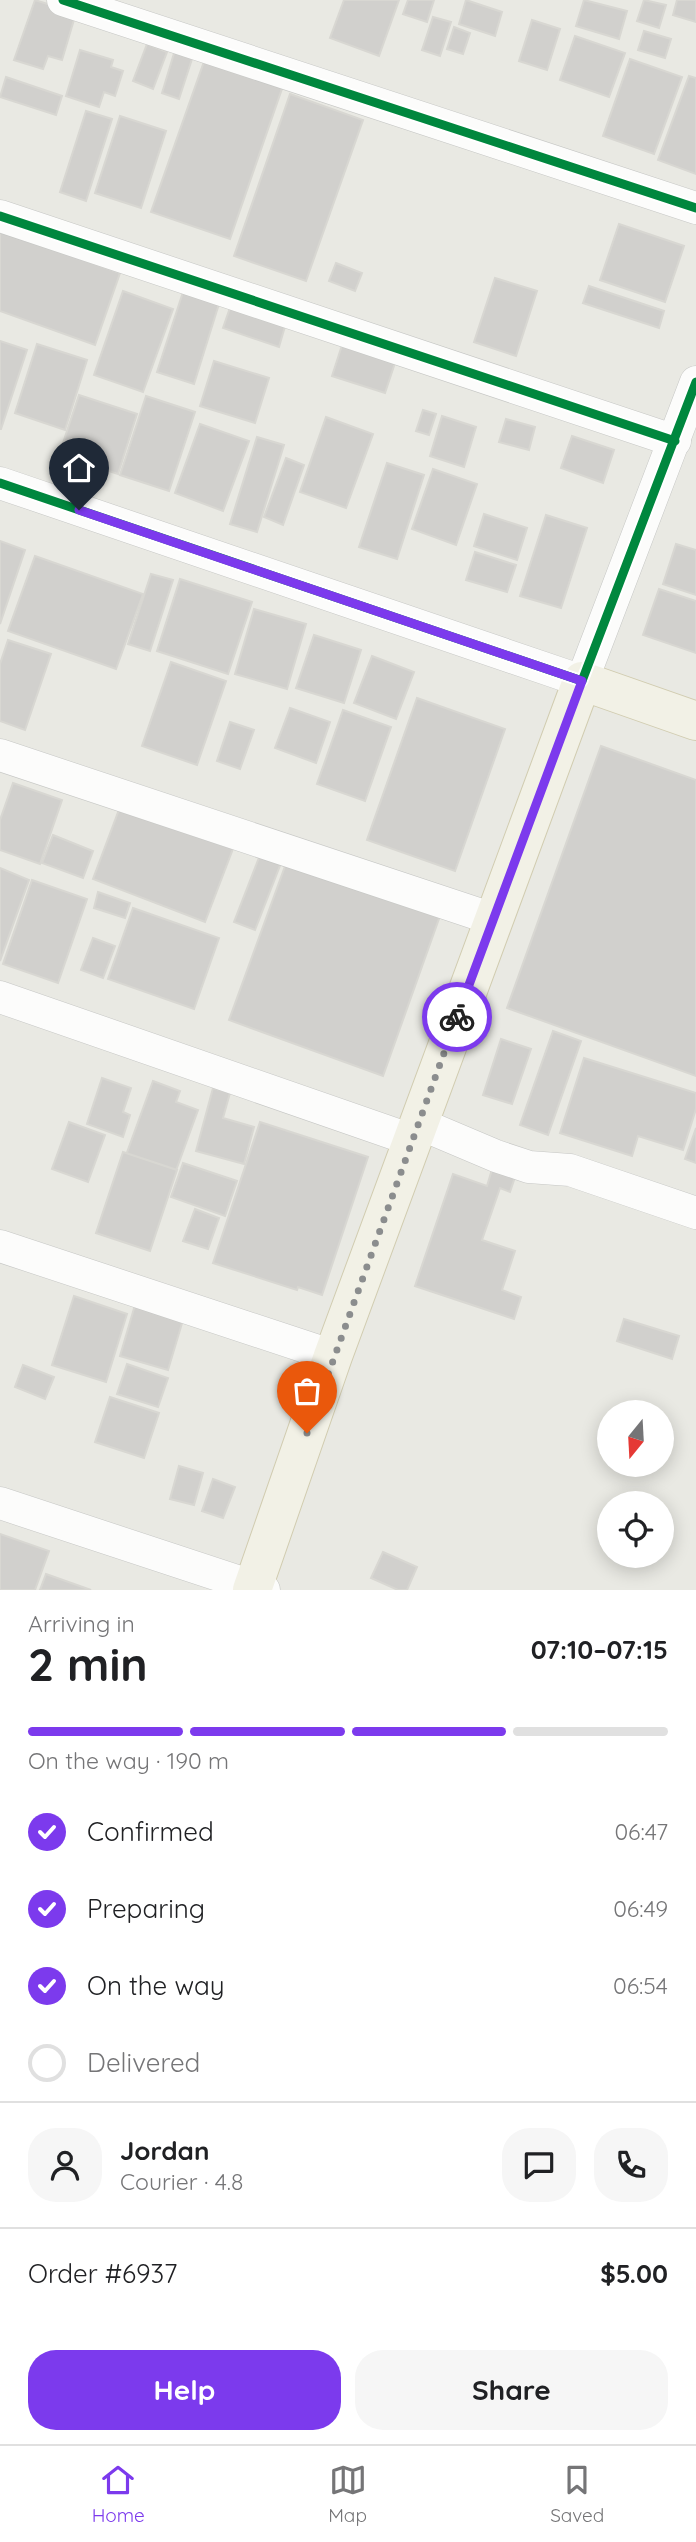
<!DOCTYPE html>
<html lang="en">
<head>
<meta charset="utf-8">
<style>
	:root { --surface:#fff; --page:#f6f6f6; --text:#202124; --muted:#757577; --line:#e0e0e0; --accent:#7c3aed }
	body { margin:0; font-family:Quicksand,sans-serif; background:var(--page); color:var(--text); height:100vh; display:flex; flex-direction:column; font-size:26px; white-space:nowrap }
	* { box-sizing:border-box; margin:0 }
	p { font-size:23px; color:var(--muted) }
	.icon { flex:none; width:38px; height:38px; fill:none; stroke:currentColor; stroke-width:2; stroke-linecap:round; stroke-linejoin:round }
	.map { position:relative; height:1590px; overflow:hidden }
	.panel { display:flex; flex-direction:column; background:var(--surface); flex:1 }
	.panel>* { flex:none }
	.needle { width:46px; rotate:198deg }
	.controls { position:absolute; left:597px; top:1400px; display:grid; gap:14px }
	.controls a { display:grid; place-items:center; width:77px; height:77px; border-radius:50%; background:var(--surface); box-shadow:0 4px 18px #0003; font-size:35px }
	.pin { position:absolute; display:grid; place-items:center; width:60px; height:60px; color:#fff; margin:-72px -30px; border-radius:50% 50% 50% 0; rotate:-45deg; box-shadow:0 0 7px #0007 }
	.pin .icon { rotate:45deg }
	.courier { position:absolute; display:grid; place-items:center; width:70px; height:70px; margin:-35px; border:5px solid #7c3aed; border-radius:50%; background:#fff; color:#222; box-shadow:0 2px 9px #0007 }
	.head em { font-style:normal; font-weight:700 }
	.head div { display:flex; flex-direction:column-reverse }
	.head { display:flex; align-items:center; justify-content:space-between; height:119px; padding:0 28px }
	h1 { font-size:46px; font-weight:700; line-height:52px }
	.bar { display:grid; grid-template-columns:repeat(4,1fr); gap:10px 7px; align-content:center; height:84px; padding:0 28px }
	.bar i { height:9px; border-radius:5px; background:var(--line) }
	.bar .selected { background:var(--accent) }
	.bar p { grid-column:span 4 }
	.line { display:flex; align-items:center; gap:18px; padding:0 28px; border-top:2px solid var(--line) }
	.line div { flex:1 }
	.round { display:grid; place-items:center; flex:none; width:74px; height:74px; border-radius:28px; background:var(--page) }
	ol { padding:0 28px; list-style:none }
	li { display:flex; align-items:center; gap:21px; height:77px }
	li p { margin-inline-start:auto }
	li .icon { padding:7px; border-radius:50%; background:var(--accent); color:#fff; stroke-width:4 }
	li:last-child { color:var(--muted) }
	li i { width:38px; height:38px; border:4px solid var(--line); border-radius:50% }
	.button { display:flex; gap:14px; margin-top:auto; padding:14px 28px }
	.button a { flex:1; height:80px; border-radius:28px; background:var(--accent); color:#fff; font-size:28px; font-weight:700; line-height:80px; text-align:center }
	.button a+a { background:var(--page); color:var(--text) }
	.tab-bar { display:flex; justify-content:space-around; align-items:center; height:98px; border-top:2px solid var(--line); background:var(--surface); font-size:19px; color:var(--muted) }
	.tab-bar a { display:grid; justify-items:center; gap:4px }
	.tab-bar .selected { color:var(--accent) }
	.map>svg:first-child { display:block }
</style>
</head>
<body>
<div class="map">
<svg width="696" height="1590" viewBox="0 0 696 1590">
	<rect width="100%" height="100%" fill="#e9e9e3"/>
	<g fill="#d1d0cd" stroke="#d8d7d2" stroke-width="2">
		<path d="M 35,0 L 76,13 L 62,60 L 48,56 L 43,69 L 14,60 Z"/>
		<path d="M 344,0 L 399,0 L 379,56 L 330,38 Z"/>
		<path d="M 408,0 L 434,0 L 427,22 L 403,14 Z"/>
		<path d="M 466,0 L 502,12 L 495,36 L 459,24 Z"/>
		<path d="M 584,0 L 627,11 L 619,39 L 576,26 Z"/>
		<path d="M 644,0 L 666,5 L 659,28 L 637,21 Z"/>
		<path d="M 677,0 L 696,0 L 696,22 L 673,15 Z"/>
		<path d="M 433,17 L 451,22 L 440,56 L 422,50 Z"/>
		<path d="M 532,20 L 560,29 L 547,70 L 519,61 Z"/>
		<path d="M 454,27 L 470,33 L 463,54 L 447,49 Z"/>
		<path d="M 644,31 L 671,39 L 665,58 L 638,50 Z"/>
		<path d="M 575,36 L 625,53 L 609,97 L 560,80 Z"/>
		<path d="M 147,44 L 167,52 L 153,89 L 133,81 Z"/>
		<path d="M 80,50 L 113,60 L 111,67 L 123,71 L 115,96 L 104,92 L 99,107 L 66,96 Z"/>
		<path d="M 175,50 L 193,56 L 179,99 L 162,93 Z"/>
		<path d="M 207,53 L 285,80 L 230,239 L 151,212 Z"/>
		<path d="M 630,59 L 682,77 L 654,154 L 603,136 Z"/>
		<path d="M 689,76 L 696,78 L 696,174 L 658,160 Z"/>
		<path d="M 6,77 L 62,96 L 56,115 L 0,97 Z"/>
		<path d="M 290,94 L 363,120 L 306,281 L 234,256 Z"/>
		<path d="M 86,111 L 112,119 L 86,201 L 60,192 Z"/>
		<path d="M 120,116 L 166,131 L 141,208 L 95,193 Z"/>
		<path d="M 619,224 L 684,246 L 665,302 L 600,280 Z"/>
		<path d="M 0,230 L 120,273 L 95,345 L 0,311 Z"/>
		<path d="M 336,263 L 362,273 L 355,291 L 329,281 Z"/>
		<path d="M 495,278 L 537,291 L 516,356 L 474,342 Z"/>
		<path d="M 589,286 L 664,311 L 659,328 L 583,303 Z"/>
		<path d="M 123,291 L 173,309 L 143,392 L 94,375 Z"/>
		<path d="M 183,292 L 219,304 L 194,384 L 157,372 Z"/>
		<path d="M 231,305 L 286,323 L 279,347 L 223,328 Z"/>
		<path d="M 344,339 L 397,357 L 385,393 L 332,376 Z"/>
		<path d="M 0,341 L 27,350 L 1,429 L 0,429 Z"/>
		<path d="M 37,344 L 87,360 L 65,430 L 15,413 Z"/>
		<path d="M 214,361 L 269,378 L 255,423 L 200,406 Z"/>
		<path d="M 79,395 L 137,414 L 118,474 L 59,455 Z"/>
		<path d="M 146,396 L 195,412 L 169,491 L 120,475 Z"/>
		<path d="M 423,410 L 436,414 L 429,435 L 416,431 Z"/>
		<path d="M 442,416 L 476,427 L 464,467 L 430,456 Z"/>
		<path d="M 326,417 L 373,434 L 346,508 L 300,492 Z"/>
		<path d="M 506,419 L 535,427 L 529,450 L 499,442 Z"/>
		<path d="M 200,424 L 249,441 L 223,511 L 175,493 Z"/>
		<path d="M 572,436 L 614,450 L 603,483 L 561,468 Z"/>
		<path d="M 257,437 L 284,445 L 257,532 L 230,524 Z"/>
		<path d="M 286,458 L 304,465 L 283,525 L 264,517 Z"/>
		<path d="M 387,463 L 424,475 L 397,559 L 359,547 Z"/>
		<path d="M 433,469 L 477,484 L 456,545 L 412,529 Z"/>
		<path d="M 484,514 L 527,528 L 517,560 L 474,546 Z"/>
		<path d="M 546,515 L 587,528 L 561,608 L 520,596 Z"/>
		<path d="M 0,541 L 25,550 L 0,624 Z"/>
		<path d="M 676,544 L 696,550 L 696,595 L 663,584 Z"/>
		<path d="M 475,552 L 516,565 L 507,592 L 466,580 Z"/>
		<path d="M 35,556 L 143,594 L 116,669 L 8,631 Z"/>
		<path d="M 151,574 L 173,580 L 150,651 L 128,644 Z"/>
		<path d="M 180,579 L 252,602 L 228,674 L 157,651 Z"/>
		<path d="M 659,589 L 696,601 L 696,653 L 643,635 Z"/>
		<path d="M 254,609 L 306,624 L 287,689 L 235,674 Z"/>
		<path d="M 314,635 L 361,650 L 344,703 L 296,688 Z"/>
		<path d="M 8,640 L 51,654 L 25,730 L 0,721 L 0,664 Z"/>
		<path d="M 372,656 L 414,672 L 396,719 L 354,703 Z"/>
		<path d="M 171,662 L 226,681 L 197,765 L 142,746 Z"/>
		<path d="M 417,698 L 505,729 L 455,871 L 367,840 Z"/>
		<path d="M 290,708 L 330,722 L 316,763 L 275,748 Z"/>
		<path d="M 343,710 L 391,727 L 365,801 L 317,784 Z"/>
		<path d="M 230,722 L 254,730 L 240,769 L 217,761 Z"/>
		<path d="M 601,746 L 696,780 L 696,1076 L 507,1008 Z"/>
		<path d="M 13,783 L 62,800 L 40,864 L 0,850 L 0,820 Z"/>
		<path d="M 120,807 L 236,841 L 205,922 L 93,879 Z"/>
		<path d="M 53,835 L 93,851 L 83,878 L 42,863 Z"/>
		<path d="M 260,855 L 281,863 L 255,930 L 234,922 Z"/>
		<path d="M 288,858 L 441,913 L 383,1076 L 229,1020 Z"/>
		<path d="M 0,868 L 29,880 L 0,961 Z"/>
		<path d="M 32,880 L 87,899 L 58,983 L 3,964 Z"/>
		<path d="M 98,892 L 130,903 L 125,918 L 94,908 Z"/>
		<path d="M 133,908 L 219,938 L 194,1009 L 108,979 Z"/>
		<path d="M 93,938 L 115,946 L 103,978 L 81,970 Z"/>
		<path d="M 553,1031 L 581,1041 L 548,1135 L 520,1125 Z"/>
		<path d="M 501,1039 L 531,1049 L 512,1104 L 483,1095 Z"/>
		<path d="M 584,1058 L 696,1093 L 696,1109 L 683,1150 L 638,1136 L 632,1156 L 560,1133 Z"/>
		<path d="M 102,1078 L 131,1088 L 123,1112 L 130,1115 L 123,1137 L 87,1124 Z"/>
		<path d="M 153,1081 L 180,1091 L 176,1102 L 198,1110 L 174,1176 L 125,1158 Z"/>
		<path d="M 213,1088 L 230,1093 L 223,1118 L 254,1127 L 244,1164 L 196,1151 Z"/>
		<path d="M 69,1122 L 105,1135 L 88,1182 L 52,1169 Z"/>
		<path d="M 260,1122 L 368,1157 L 322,1295 L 298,1287 L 297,1290 L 213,1263 Z"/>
		<path d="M 696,1128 L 696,1163 L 685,1159 Z"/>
		<path d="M 123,1152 L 177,1170 L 150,1251 L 96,1233 Z"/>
		<path d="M 183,1163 L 237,1181 L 225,1216 L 171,1197 Z"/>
		<path d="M 493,1166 L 516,1174 L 510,1192 L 500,1188 L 482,1240 L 515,1251 L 502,1290 L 521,1297 L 514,1319 L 415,1286 L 453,1174 L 487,1186 Z"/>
		<path d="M 195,1209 L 219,1218 L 208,1249 L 183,1241 Z"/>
		<path d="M 74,1296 L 127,1314 L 106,1382 L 52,1365 Z"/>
		<path d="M 135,1305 L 183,1320 L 168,1370 L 120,1356 Z"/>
		<path d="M 624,1319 L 679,1336 L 672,1359 L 617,1341 Z"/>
		<path d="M 127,1364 L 168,1378 L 158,1407 L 117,1394 Z"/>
		<path d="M 23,1365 L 54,1377 L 45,1399 L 15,1387 Z"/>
		<path d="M 110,1397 L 159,1413 L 144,1458 L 95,1442 Z"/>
		<path d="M 179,1466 L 203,1473 L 194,1505 L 170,1499 Z"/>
		<path d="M 213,1479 L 235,1487 L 223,1518 L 202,1511 Z"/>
		<path d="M 0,1534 L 49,1551 L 35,1590 L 0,1590 Z"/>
		<path d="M 383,1552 L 417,1567 L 407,1590 L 398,1590 L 371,1578 Z"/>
		<path d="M 46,1574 L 91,1590 L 40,1590 Z"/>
	</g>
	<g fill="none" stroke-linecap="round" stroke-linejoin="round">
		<defs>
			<g id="minor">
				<path d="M 63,0 L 696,208"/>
				<path d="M 0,216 L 675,441"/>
				<path d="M 0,483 L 582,681 L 696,382"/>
				<path d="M 0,755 L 493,919"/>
				<path d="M 0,997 L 412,1140"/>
				<path d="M 418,1123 L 496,1156 L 529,1167 L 570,1170 L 696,1213"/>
				<path d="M 0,1246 L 333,1356"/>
				<path d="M 0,1503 L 264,1590"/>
			</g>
			<path id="major" d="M 252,1590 L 333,1356 L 582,681 L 696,721"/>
		</defs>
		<use href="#minor" stroke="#c6c7c5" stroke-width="33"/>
		<use href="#major" stroke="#d1ccb0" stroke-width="40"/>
		<use href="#minor" stroke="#fcfcfb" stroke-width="32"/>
		<use href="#major" stroke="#f2f1e6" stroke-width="38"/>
		<defs>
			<g id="cycleway">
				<path d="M 63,0 L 696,208"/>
				<path d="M 0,216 L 675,441"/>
				<path d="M 0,483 L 582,681 L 696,382"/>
			</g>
		</defs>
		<use href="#cycleway" stroke="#fff" stroke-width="13"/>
		<use href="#cycleway" stroke="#00873e" stroke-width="9"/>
	</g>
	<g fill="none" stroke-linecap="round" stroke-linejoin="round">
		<path stroke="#8b8d8e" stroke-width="7" stroke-dasharray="0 12.6" d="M 307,1433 L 457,1017"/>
		<path stroke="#7c3aed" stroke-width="9" d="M 79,510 L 582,681 L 457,1017"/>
	</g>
</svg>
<div class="controls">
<a><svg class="needle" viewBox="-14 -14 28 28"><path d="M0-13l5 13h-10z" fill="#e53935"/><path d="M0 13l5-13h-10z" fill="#757577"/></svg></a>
<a><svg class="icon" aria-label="locate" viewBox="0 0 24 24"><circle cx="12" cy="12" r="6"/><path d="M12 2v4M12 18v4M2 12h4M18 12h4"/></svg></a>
</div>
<div class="pin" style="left:307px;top:1433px;background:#ea580c"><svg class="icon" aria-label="bag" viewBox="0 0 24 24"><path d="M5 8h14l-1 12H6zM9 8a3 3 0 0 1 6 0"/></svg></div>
<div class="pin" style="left:79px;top:510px;background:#1f2937"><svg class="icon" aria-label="home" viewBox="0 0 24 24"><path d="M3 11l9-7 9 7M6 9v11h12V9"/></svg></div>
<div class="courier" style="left:457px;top:1017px"><svg class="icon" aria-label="bike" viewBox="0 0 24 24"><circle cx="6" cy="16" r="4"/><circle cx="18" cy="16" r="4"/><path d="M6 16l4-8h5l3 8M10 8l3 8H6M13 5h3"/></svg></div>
</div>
<section class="panel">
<div class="head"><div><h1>2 min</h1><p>Arriving in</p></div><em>07:10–07:15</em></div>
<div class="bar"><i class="selected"></i><i class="selected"></i><i class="selected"></i><i></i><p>On the way · 190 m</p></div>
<ol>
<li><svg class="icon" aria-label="check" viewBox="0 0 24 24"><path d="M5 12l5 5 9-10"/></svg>Confirmed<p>06:47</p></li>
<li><svg class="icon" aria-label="check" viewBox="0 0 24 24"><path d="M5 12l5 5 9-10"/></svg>Preparing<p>06:49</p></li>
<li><svg class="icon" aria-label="check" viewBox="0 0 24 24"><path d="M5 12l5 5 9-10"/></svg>On the way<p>06:54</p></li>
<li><i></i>Delivered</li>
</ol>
<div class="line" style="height:126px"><a class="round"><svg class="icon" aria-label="person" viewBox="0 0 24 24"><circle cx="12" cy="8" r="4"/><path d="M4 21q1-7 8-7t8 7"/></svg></a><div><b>Jordan</b><p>Courier · 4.8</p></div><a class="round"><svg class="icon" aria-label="chat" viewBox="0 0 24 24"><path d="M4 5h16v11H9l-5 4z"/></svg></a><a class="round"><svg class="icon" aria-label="phone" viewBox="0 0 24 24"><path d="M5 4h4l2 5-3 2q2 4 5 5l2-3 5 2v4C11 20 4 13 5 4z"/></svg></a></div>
<div class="line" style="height:91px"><div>Order #6937</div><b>$5.00</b></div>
<div class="button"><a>Help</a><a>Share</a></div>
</section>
<nav class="tab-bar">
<a class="selected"><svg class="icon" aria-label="home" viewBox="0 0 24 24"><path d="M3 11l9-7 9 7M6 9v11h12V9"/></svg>Home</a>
<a><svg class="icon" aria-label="map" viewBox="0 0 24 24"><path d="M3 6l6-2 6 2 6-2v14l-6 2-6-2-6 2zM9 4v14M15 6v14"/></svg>Map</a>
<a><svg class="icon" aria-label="saved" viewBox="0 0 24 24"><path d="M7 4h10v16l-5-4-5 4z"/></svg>Saved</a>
</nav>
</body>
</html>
